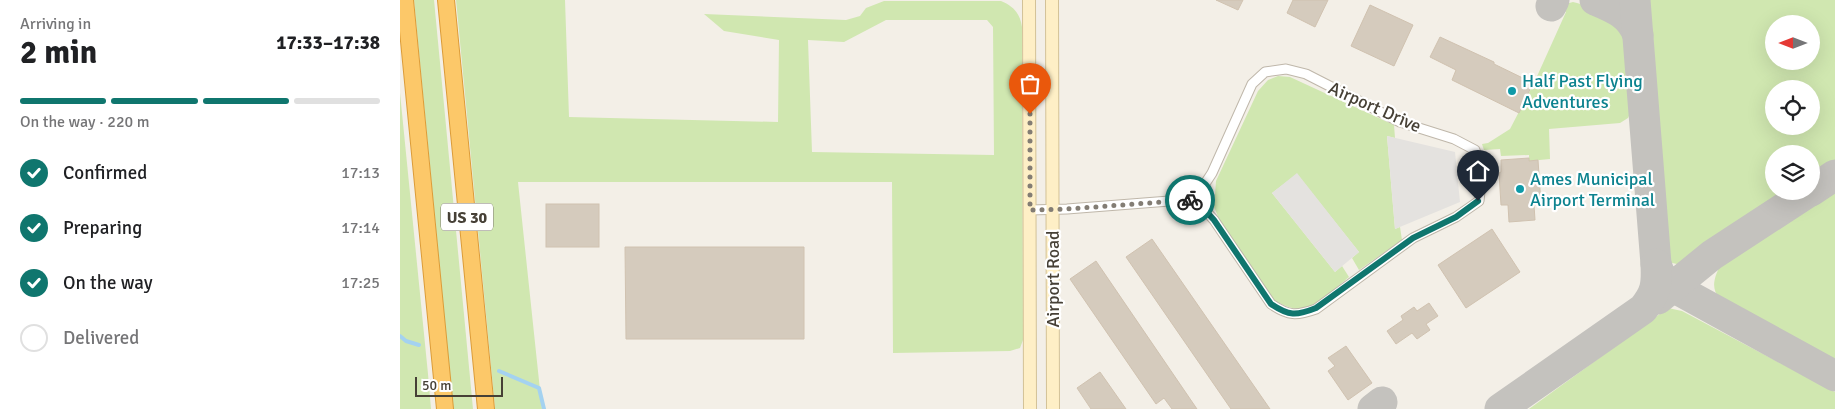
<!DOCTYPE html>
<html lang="en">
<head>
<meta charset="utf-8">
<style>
	:root { --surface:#fff; --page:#f6f6f6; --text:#202124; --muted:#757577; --line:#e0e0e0; --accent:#0f766e }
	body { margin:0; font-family:Signika,sans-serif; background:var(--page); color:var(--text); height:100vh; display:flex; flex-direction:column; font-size:19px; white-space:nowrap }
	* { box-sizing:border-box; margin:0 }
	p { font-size:16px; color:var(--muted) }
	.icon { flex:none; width:28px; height:28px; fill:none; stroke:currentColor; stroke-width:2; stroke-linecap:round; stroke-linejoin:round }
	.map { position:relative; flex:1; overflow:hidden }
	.side { display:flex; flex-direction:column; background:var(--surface); width:400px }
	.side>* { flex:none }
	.needle { width:32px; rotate:270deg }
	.fabs { position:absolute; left:1365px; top:15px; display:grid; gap:10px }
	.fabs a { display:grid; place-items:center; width:55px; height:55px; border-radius:50%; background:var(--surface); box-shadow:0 5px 20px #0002; font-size:25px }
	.scale { position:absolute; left:15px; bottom:12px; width:88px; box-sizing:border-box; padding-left:5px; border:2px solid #464036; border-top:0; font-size:14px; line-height:18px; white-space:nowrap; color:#464036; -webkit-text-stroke:4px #fff; paint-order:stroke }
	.pin { position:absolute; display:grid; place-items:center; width:42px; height:42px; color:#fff; margin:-51px -21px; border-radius:50% 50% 50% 0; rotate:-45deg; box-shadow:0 0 5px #0007 }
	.pin .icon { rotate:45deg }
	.courier { position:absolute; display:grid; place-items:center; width:50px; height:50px; margin:-25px; border:4px solid #0f766e; border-radius:50%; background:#fff; color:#222; box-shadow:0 1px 6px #0007 }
	.headline em { font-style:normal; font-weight:700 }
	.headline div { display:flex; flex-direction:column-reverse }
	.headline { display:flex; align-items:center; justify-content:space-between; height:85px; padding:0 20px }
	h1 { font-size:32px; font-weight:700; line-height:38px }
	.bar { display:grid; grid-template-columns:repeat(4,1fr); gap:8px 5px; align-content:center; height:60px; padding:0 20px }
	.bar i { height:6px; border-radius:4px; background:var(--line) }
	.bar .current { background:var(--accent) }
	.bar p { grid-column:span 4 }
	ol { padding:0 20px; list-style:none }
	li { display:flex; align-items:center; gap:15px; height:55px }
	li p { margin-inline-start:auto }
	li .icon { padding:5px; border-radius:50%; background:var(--accent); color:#fff; stroke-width:4 }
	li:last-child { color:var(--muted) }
	li i { width:28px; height:28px; border:2px solid var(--line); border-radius:50% }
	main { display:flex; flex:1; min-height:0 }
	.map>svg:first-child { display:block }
</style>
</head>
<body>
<main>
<section class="side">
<div class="headline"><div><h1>2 min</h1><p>Arriving in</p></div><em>17:33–17:38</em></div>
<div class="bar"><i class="current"></i><i class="current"></i><i class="current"></i><i></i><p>On the way · 220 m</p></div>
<ol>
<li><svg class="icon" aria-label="check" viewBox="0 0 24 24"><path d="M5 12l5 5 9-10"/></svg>Confirmed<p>17:13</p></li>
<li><svg class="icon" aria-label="check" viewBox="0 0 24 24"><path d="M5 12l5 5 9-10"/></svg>Preparing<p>17:14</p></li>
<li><svg class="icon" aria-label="check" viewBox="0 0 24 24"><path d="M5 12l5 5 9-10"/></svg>On the way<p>17:25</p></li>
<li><i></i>Delivered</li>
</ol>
</section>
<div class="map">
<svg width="1435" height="409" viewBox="0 0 1435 409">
	<rect width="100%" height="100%" fill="#f3efe7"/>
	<g fill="#d0e7b0" fill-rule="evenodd">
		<path d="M 14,0 L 34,0 L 73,409 L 53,409 Z"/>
		<path d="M 56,0 L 165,0 L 169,117 L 378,122 L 379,40 L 324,31 L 304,14 L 446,20 L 460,16 L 466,8 L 484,1 L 601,1 C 613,6 620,13 622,27 L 623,340 L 620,348 L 610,351 L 493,353 L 492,182 L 118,182 L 142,409 L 95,409 ZM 486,20 L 587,20 L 593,27 L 594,155 L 412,152 L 408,40 L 444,42 Z"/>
		<path d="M 1244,0 L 1435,0 L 1435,164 L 1411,180 L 1411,154 L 1374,154 L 1374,191 L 1394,191 L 1281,265 L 1264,261 ZM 1374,24 L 1411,24 L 1411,61 L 1374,61 ZM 1374,89 L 1411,89 L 1411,126 L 1374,126 Z"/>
		<path d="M 1173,2 C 1194,7 1222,22 1227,44 L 1228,45 L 1234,105 L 1228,118 L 1220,123 L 1149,129 L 1150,159 L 1129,161 L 1129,155 L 1101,156 L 1100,149 L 1084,150 L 1082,144 L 1088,143 L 1110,129 L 1134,83 L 1166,12 L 1159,8 L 1162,5 Z"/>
		<path d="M 878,76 L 890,77 L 994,125 L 995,138 L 987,136 L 995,229 L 1000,227 L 1002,240 L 959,270 L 952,258 L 959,252 L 897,174 L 872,193 L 935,272 L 942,266 L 949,277 C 938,286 916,307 902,309 C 893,310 884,305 875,301 L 820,221 L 814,207 L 816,181 L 858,91 L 868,80 Z"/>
		<path d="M 0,93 L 28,374 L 31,409 L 0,409 Z"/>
		<path d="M 1435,188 L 1435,366 L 1334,312 C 1314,296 1308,288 1321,264 Z"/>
		<path d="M 1268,308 L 1282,311 L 1435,392 L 1435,409 L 1129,409 Z"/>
	</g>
	<g fill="#e4e2df">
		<path d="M 987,136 L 1055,152 L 1060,202 L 995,229 Z"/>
		<path d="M 897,173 L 959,252 L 935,272 L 872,193 Z"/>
	</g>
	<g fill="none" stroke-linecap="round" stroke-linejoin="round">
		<g stroke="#a4d2f0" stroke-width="4">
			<path d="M 0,336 L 6,341 L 19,345"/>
			<path d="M 99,371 L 139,388 L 144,409"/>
		</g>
		<g stroke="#c4c2be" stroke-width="31">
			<path d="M 1195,0 C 1214,8 1230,14 1238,35"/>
			<path d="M 1235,0 L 1256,264 L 1260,275 L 1273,287 L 1435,376"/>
			<path d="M 1151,6 L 1154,0"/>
			<path d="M 1411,191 L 1435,175"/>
			<path d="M 1258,299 L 1312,255 L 1410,191"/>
			<path d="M 973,409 L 982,402"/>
			<path d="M 1100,409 L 1243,309 C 1256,293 1257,285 1256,264"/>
		</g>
	</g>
	<g fill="#d5cbbd" stroke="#d0c2b0">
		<path d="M 816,0 L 843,0 L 838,10 Z"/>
		<path d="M 893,0 L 928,0 L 915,27 L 887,13 Z"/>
		<path d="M 970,5 L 1013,25 L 994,66 L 951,46 Z"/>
		<path d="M 1040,37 L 1094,62 L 1094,64 L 1133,83 L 1119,113 L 1052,80 L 1056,70 L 1030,57 Z"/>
		<path d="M 1129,158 L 1129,161 L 1138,160 L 1141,204 L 1134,205 L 1135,220 L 1109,222 L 1108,205 L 1101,205 L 1099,173 L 1101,172 L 1101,160 Z"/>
		<rect x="146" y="204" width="53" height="43"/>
		<path d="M 1092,229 L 1120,272 L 1066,308 L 1038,265 Z"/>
		<path d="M 752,239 L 870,409 L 831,409 L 726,257 Z"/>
		<path d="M 225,247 L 404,247 L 404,339 L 226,339 Z"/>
		<path d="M 696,261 L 784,390 L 797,409 L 772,409 L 764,398 L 756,404 L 670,279 Z"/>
		<path d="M 1029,303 L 1038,316 L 1026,324 L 1030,330 L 1017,339 L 1012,333 L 996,344 L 987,331 L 1003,320 L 1001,316 L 1014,307 L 1017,311 Z"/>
		<path d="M 946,346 L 972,383 L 948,400 L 928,371 L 935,366 L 928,358 Z"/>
		<path d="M 700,372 L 726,409 L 691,409 L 677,388 Z"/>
	</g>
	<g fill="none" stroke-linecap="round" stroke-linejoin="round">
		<defs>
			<g id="minor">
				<path d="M 886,69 L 906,74 L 1000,122 L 1054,139 L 1075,150 L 1082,173 L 1079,201 L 1056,217 L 1013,238 L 916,309 C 896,316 889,316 871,304 L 814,220 L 795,199 L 812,173 L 852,84 L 865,72 Z"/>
				<path d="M 630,210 L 667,209 L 795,199"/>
			</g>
			<g id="secondary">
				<path d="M 629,0 L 630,409"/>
				<path d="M 652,0 L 653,409"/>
			</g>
			<g id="motorway">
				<path d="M 5,0 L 45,409"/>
				<path d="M 46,0 L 86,409"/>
			</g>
		</defs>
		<use href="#minor" stroke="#bfb7aa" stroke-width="11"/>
		<use href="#secondary" stroke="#d3c297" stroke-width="14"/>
		<use href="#motorway" stroke="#dc9c39" stroke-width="18"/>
		<use href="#minor" stroke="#fff" stroke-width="9"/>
		<use href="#secondary" stroke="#feefc6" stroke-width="12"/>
		<use href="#motorway" stroke="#fcc869" stroke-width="16"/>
	</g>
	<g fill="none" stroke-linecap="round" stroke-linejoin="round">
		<path stroke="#837d74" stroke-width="5" stroke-dasharray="0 9" d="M 630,114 L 630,210 L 667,209 L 790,200"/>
		<path stroke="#0f766e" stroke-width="6" d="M 790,200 L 795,199 L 814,220 L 871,304 C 889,316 896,316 916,308 L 1013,238 L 1056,217 L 1078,201"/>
	</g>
	<g fill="#0f9aa8" stroke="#fff" stroke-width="2">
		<circle cx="1112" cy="91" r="5"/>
		<circle cx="1120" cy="189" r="5"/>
	</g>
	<g text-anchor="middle" stroke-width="4.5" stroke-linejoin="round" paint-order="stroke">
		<rect fill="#fff" stroke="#7e7972" stroke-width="1" x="41" y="203.5" width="52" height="27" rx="4"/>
		<g font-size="16" font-weight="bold" fill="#464036">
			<text x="67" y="223">US 30</text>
		</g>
		<g font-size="18" fill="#0d838f" stroke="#fff" text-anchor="start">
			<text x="1122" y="87">Half Past Flying<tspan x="1122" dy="21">Adventures</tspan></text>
			<text x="1130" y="185">Ames Municipal<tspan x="1130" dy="21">Airport Terminal</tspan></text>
		</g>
		<g font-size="18" fill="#464036" stroke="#fff">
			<text transform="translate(975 107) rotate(24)" y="6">Airport Drive</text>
			<text transform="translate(653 279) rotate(-90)" y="6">Airport Road</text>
		</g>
	</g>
</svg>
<div class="fabs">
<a><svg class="needle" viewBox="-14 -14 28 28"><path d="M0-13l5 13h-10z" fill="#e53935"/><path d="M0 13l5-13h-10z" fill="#757577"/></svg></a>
<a><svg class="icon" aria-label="locate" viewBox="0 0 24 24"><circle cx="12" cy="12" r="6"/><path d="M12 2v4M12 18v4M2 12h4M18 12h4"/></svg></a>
<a><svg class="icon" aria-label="layers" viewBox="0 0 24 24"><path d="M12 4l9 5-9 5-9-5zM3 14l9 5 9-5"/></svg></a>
</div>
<div class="scale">50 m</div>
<div class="pin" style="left:630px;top:114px;background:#ea580c"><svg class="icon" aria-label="bag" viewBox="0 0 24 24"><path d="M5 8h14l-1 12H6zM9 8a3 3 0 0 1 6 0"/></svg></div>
<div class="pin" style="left:1078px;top:201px;background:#1f2937"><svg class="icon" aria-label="home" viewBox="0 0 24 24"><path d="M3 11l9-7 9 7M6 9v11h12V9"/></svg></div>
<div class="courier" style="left:790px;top:200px"><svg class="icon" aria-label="bike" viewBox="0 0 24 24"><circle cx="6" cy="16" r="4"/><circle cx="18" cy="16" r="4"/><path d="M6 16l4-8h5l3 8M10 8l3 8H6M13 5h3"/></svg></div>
</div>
</main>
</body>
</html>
